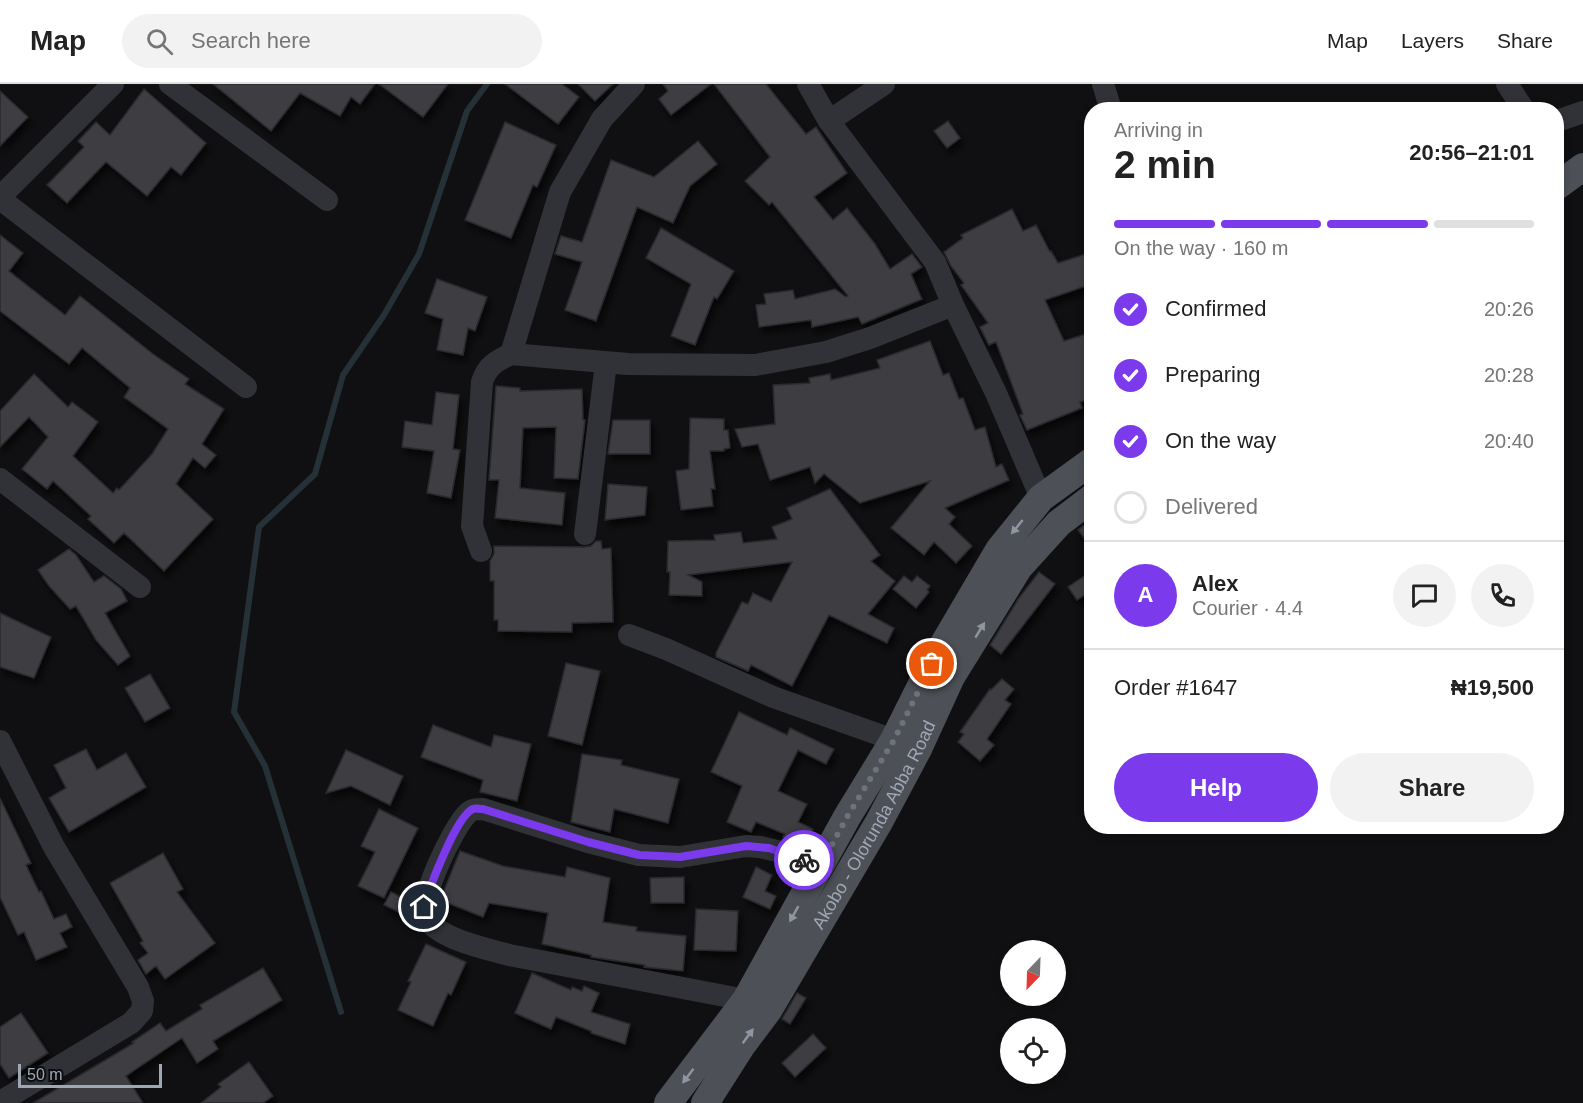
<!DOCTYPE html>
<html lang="en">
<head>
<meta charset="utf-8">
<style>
	:root { --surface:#fff; --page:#f2f2f2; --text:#222; --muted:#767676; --line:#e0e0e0; --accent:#7c3aed }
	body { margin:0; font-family:Helvetica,sans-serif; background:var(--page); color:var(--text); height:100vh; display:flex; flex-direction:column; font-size:22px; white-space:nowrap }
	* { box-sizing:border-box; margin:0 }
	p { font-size:20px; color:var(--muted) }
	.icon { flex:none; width:33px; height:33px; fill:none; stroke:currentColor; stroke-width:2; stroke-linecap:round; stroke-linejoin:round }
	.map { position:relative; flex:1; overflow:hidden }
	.drawer { position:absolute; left:1084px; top:18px; width:480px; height:732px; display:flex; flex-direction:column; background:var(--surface); border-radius:24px; box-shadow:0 3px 9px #0003 }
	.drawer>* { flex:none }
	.needle { width:39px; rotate:203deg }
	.controls { position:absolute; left:1000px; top:856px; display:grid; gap:12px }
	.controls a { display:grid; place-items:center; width:66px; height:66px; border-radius:50%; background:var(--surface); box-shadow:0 3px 9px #0003; font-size:30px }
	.scale { position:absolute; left:18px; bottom:15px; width:144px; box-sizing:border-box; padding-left:6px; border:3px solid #a0a7b4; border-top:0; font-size:16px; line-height:21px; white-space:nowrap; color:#a0a7b4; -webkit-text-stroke:4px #0b0c0d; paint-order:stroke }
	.pin { position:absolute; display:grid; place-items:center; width:51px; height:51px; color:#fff; margin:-26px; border:3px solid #fff; border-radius:50%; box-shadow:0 2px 6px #0007 }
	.courier { position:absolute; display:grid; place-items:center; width:60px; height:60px; margin:-30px; border:4px solid #7c3aed; border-radius:50%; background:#fff; color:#222; box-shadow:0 2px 8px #0007 }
	.overview em { font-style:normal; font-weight:700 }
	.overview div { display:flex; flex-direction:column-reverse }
	.overview { display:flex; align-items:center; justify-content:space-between; height:102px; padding:0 30px }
	h1 { font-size:39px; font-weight:700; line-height:45px }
	.bar { display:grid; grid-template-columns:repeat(4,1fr); gap:9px 6px; align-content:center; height:72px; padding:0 30px }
	.bar i { height:8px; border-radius:4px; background:var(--line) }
	.bar .active { background:var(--accent) }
	.bar p { grid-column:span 4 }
	.line { display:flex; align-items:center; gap:15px; padding:0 30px; border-top:2px solid var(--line) }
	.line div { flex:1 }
	.round { display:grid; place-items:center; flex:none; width:63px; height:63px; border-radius:32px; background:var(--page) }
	ol { padding:0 30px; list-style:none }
	li { display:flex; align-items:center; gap:18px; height:66px }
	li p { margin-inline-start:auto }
	li .icon { padding:6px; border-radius:50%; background:var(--accent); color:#fff; stroke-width:4 }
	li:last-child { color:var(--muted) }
	li i { width:33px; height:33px; border:3px solid var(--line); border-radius:50% }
	.primary-button { display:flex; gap:12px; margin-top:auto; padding:12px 30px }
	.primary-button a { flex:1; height:69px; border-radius:36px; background:var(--accent); color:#fff; font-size:24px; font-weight:700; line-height:69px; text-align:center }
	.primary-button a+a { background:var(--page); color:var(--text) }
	header { display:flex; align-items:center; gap:36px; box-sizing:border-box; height:84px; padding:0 30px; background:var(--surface); border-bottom:2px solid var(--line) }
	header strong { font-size:28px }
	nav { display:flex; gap:33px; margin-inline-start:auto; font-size:21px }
	.search { width:420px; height:54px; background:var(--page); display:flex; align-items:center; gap:15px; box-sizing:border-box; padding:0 21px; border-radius:33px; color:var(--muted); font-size:22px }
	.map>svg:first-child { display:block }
</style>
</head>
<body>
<header>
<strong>Map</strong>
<div class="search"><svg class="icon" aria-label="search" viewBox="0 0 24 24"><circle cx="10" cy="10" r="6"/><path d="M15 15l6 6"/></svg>Search here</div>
<nav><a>Map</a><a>Layers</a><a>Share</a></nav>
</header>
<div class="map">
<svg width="1583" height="1019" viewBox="0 0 1583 1019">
	<defs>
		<filter id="shadow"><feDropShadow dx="3.5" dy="6" stdDeviation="3" flood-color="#0009"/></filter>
	</defs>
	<rect width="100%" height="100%" fill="#101012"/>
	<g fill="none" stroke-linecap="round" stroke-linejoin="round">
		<path stroke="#263037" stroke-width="6" d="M 341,928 L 265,682 L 234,628 L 259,443 L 315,390 L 343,291 L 384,231 L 419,170 L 467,27 L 487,0"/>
	</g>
	<g fill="#3c3d42" stroke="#2a2a2e" stroke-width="1.5" filter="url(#shadow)">
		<path d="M 213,0 L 375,0 L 360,20 L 351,13 L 340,32 L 300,9 L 271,47 Z"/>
		<path d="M 379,0 L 448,0 L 423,33 Z"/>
		<path d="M 505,0 L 562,0 L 579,13 L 558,40 Z"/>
		<path d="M 578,0 L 613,0 L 595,17 Z"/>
		<path d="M 663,0 L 711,0 L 671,31 L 659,15 L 668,7 Z"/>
		<path d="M 714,0 L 766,0 L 806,50 L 816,43 L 847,89 L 814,113 L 833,136 L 847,124 L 875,160 L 890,185 L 912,170 L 922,183 L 911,190 L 922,215 L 862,240 L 858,233 L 812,243 L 811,236 L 759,243 L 756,221 L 766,220 L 764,210 L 793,206 L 795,215 L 835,205 L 846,213 L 848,212 L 772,118 L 769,121 L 745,97 L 770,73 Z"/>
		<path d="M 144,5 L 206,59 L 181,91 L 171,83 L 147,112 L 106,78 L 67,119 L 47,101 L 84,63 L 78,57 L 96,38 L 110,51 Z"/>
		<path d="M 0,7 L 28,33 L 0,62 Z"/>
		<path d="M 948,37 L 960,54 L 947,64 L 934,47 Z"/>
		<path d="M 505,38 L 556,61 L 537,103 L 533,101 L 511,154 L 465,136 Z"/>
		<path d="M 698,57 L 717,80 L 690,102 L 673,139 L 637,123 L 596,237 L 565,226 L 582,178 L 555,170 L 561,152 L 582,158 L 611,76 L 654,93 Z"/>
		<path d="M 1012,125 L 1023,147 L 1036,141 L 1050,168 L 1051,167 L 1058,179 L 1092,168 L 1092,200 L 1045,216 L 1064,257 L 1092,248 L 1092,314 L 1080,318 L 1082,324 L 1027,346 L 1020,331 L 1023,330 L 996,258 L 989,261 L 980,243 L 988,239 L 961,201 L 964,199 L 951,182 L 944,168 L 963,154 L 961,151 Z"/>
		<path d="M 661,144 L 734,187 L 717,215 L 714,213 L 695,261 L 671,252 L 691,200 L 646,174 Z"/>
		<path d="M 0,151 L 23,169 L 9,187 L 65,231 L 80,212 L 153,270 L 189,295 L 185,300 L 224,325 L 202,360 L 216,371 L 205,384 L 193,374 L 176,400 L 213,435 L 164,487 L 124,449 L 114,459 L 88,435 L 91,432 L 53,397 L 47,405 L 22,385 L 48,353 L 29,333 L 0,363 L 0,327 L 34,290 L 68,323 L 72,318 L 98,338 L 73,372 L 113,409 L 117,404 L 119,406 L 152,370 L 168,345 L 124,313 L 130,304 L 82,264 L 69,280 L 0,227 Z"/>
		<path d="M 437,195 L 487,213 L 475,247 L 468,244 L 463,271 L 437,266 L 443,235 L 425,229 Z"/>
		<path d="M 930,257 L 943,291 L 949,289 L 959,315 L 963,314 L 975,346 L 985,343 L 996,383 L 1002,380 L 1009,396 L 945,424 L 955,433 L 949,440 L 972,462 L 956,479 L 934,458 L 924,471 L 891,444 L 930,397 L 860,419 L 824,390 L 815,399 L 810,383 L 770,396 L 758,360 L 742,363 L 735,345 L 775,340 L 773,301 L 810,299 L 809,294 L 830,290 L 831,296 L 880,284 L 877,276 Z"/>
		<path d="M 496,302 L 520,304 L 520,307 L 582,305 L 583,336 L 585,336 L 578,395 L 554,394 L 556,343 L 523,344 L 520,404 L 565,409 L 562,441 L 495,434 L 499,396 L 489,396 Z"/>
		<path d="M 436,308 L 459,311 L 453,365 L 460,366 L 451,414 L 427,409 L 434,367 L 402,363 L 405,337 L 432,341 Z"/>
		<path d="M 690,334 L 724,335 L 724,346 L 728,346 L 730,364 L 724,365 L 724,367 L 710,367 L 715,405 L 711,405 L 713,422 L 681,426 L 676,387 L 689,385 Z"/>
		<path d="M 613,336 L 650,336 L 650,370 L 608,370 Z"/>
		<path d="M 608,400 L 647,403 L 645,431 L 605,436 Z"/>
		<path d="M 830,405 L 880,471 L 871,477 L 895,497 L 868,530 L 894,544 L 887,559 L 829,531 L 792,602 L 751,581 L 748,587 L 716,573 L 716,569 L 742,518 L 748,520 L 753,509 L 771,518 L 792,478 L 688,491 L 702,498 L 702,512 L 669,511 L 670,488 L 667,488 L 668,457 L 715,456 L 714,451 L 741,448 L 743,459 L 777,455 L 772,443 L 792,435 L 787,424 Z"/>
		<path d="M 1092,435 L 1092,465 L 1078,446 Z"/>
		<path d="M 596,457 L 601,457 L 602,465 L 611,464 L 613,538 L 572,539 L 572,548 L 498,547 L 498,536 L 494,536 L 494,497 L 490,497 L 490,477 L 494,470 L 494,462 L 584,463 L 591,462 Z"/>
		<path d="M 69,465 L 76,471 L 94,498 L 104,492 L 121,505 L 127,517 L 105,529 L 130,572 L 118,581 L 96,556 L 76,522 L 70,525 L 49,502 L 38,486 Z"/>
		<path d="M 1092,487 L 1092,506 L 1077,516 L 1068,503 Z"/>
		<path d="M 1039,488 L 1055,500 L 1001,570 L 990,561 L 1019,514 Z"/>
		<path d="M 904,492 L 912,498 L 917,492 L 930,502 L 927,506 L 929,508 L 916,524 L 893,505 Z"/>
		<path d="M 0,529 L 51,553 L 34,594 L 0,583 Z"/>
		<path d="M 566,579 L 600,587 L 582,661 L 548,652 Z"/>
		<path d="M 150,590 L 170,624 L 145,638 L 125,604 Z"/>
		<path d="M 1002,595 L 1014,605 L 1005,616 L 1011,620 L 987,655 L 994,661 L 980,677 L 958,658 L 964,650 L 960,648 L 990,605 L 991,606 Z"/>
		<path d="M 739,628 L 787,651 L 790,644 L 834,665 L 826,680 L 798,666 L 778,707 L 807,720 L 798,738 L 813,745 L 805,763 L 783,753 L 785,750 L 756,738 L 751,748 L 727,738 L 742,702 L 711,688 Z"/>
		<path d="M 433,641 L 491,663 L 494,651 L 531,660 L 517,717 L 480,708 L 483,696 L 421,673 Z"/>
		<path d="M 86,665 L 97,686 L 126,669 L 146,703 L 69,748 L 49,714 L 66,704 L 54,681 Z"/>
		<path d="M 346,666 L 403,692 L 390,721 L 351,702 L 326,709 Z"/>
		<path d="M 582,670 L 622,676 L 621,681 L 679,695 L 668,739 L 614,725 L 610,748 L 571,738 Z"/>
		<path d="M 0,714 L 31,779 L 26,781 L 39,808 L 41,807 L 54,835 L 66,830 L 72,843 L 60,849 L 67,863 L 36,876 L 24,848 L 18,851 L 0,813 Z"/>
		<path d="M 379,725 L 418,744 L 384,814 L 358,802 L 375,768 L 361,762 Z"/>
		<path d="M 460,767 L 503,782 L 565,793 L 567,783 L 610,794 L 603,838 L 637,843 L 636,847 L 686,852 L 683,887 L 644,883 L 645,881 L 591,873 L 591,871 L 542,860 L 548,829 L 489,819 L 483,833 L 440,816 Z"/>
		<path d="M 163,769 L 183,805 L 177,808 L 215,859 L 165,895 L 156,882 L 146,890 L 138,876 L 148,869 L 140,859 L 143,857 L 110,799 Z"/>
		<path d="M 756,783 L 772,791 L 765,807 L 776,812 L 770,825 L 743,813 Z"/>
		<path d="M 684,793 L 684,819 L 651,819 L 650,794 Z"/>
		<path d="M 391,808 L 409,817 L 403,830 L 384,821 Z"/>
		<path d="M 696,825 L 738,827 L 736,867 L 694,866 Z"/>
		<path d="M 426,860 L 466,878 L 451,911 L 448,909 L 433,942 L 398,926 L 411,898 L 408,897 Z"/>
		<path d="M 263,884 L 282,916 L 213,957 L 218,965 L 197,979 L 182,954 L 126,992 L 143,1019 L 33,1019 L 134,959 L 132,958 L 160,939 L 166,947 L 202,925 L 200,921 Z"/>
		<path d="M 532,889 L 571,906 L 572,903 L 582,907 L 584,902 L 599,909 L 591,928 L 630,940 L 625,960 L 591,949 L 591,947 L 556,933 L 551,945 L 515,929 Z"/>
		<path d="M 797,909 L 806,914 L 790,940 L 782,935 Z"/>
		<path d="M 21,929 L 48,969 L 9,994 L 0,980 L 0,943 Z"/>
		<path d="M 813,950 L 826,964 L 795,993 L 782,979 Z"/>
		<path d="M 249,978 L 273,1012 L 263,1019 L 201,1019 L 221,1003 L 218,1000 Z"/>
	</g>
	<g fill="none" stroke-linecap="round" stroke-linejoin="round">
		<g stroke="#313237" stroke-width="22">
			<path d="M 170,0 L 327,116"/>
			<path d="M 808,0 L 829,37 L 935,178 L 953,221 L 996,309 L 1041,414"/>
			<path d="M 1103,0 L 1111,26"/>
			<path d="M 1507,0 L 1524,26"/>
			<path d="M 829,37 L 884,0"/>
			<path d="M 1557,37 L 1583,28"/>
			<path d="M 0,113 L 113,0"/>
			<path d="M 0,115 L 246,303"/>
			<path d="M 511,270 L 560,108 L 602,35 L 634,0"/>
			<path d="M 0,395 L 140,503"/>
			<path d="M 585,450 L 606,279"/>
			<path d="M 481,467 L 472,442 L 482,298 C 487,282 496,277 511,270 L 628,280 L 755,281 L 826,268 L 870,254 L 953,221"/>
			<path d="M 629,551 L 666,565 L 773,613 L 894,656"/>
			<path d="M 0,657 L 54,763 L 138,903 L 143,917 L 142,927 L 131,939 L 0,1018"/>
			<path d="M 746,916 L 509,871 C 488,865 437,855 426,833 C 418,816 453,745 466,731 C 471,725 475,725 483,725 L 588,758 L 639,771 L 680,773 L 746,762 L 760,763 L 781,768 L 821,783"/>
		</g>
		<g stroke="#4d5057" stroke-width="28">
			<path d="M 1557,102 L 1583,83"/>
			<path d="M 668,1019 L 746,916 L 847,733 L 894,656 L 932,580 L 999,466 L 1041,414 L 1092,377"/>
			<path id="s1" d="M 705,1019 L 742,961 L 769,925 L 879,738 L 918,665 L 951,593 L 1019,483 L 1059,439 L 1092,414"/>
		</g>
	</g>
	<defs><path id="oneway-solid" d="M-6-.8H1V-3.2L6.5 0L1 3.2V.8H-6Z" transform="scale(1.5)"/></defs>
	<g fill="#8f96a1">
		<use href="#oneway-solid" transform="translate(1017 443) rotate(129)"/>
		<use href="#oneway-solid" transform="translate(980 546) rotate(-59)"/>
		<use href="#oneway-solid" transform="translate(794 830) rotate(119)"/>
		<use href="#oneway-solid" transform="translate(748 952) rotate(-54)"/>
		<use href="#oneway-solid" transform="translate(688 992) rotate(127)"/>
	</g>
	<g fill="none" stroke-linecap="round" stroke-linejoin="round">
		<path stroke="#6e727b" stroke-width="6" stroke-dasharray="0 10.8" d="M 804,776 L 820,783 L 847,733 L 894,656 L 932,580"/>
		<path stroke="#7c3aed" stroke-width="8" d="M 424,823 C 429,805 456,732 473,725 C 476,724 479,725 483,725 L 588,758 L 639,771 L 680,773 L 746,762 L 769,764 L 804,776"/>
	</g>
	<g text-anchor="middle" stroke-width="4.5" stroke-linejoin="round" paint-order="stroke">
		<g font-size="18" fill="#a0a7b4" stroke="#0b0c0d">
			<text dy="6" stroke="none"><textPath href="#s1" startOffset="326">Akobo - Olorunda Abba Road</textPath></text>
		</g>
	</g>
</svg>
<div class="controls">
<a><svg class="needle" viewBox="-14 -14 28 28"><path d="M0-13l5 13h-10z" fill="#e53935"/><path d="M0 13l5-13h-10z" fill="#767676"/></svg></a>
<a><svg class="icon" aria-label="locate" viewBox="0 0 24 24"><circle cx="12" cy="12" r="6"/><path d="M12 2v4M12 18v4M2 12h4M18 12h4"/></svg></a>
</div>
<div class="scale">50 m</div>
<div class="pin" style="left:932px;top:580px;background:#ea580c"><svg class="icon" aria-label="bag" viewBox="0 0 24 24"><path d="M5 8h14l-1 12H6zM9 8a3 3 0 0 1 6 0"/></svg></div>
<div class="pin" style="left:424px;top:823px;background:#1f2937"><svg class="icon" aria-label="home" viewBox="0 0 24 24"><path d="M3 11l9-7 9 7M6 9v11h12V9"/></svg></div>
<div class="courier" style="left:804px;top:776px"><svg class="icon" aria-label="bike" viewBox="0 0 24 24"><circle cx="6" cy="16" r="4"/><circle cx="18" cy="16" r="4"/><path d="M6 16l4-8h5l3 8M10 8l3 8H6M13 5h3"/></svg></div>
<section class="drawer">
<div class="overview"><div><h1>2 min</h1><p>Arriving in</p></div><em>20:56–21:01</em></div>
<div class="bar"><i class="active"></i><i class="active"></i><i class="active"></i><i></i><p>On the way · 160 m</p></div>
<ol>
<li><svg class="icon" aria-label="check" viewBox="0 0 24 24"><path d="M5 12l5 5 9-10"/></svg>Confirmed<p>20:26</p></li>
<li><svg class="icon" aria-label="check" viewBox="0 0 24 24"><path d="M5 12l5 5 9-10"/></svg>Preparing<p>20:28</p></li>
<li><svg class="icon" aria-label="check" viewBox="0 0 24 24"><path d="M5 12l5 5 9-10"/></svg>On the way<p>20:40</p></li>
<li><i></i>Delivered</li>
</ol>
<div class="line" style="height:108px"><b class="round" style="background:var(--accent);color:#fff">A</b><div><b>Alex</b><p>Courier · 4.4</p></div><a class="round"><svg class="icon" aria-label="chat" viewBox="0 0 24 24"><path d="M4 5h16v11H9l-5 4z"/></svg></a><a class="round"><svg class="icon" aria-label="phone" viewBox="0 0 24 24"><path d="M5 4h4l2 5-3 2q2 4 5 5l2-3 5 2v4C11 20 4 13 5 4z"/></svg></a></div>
<div class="line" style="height:78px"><div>Order #1647</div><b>₦19,500</b></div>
<div class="primary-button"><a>Help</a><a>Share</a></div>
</section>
</div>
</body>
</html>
